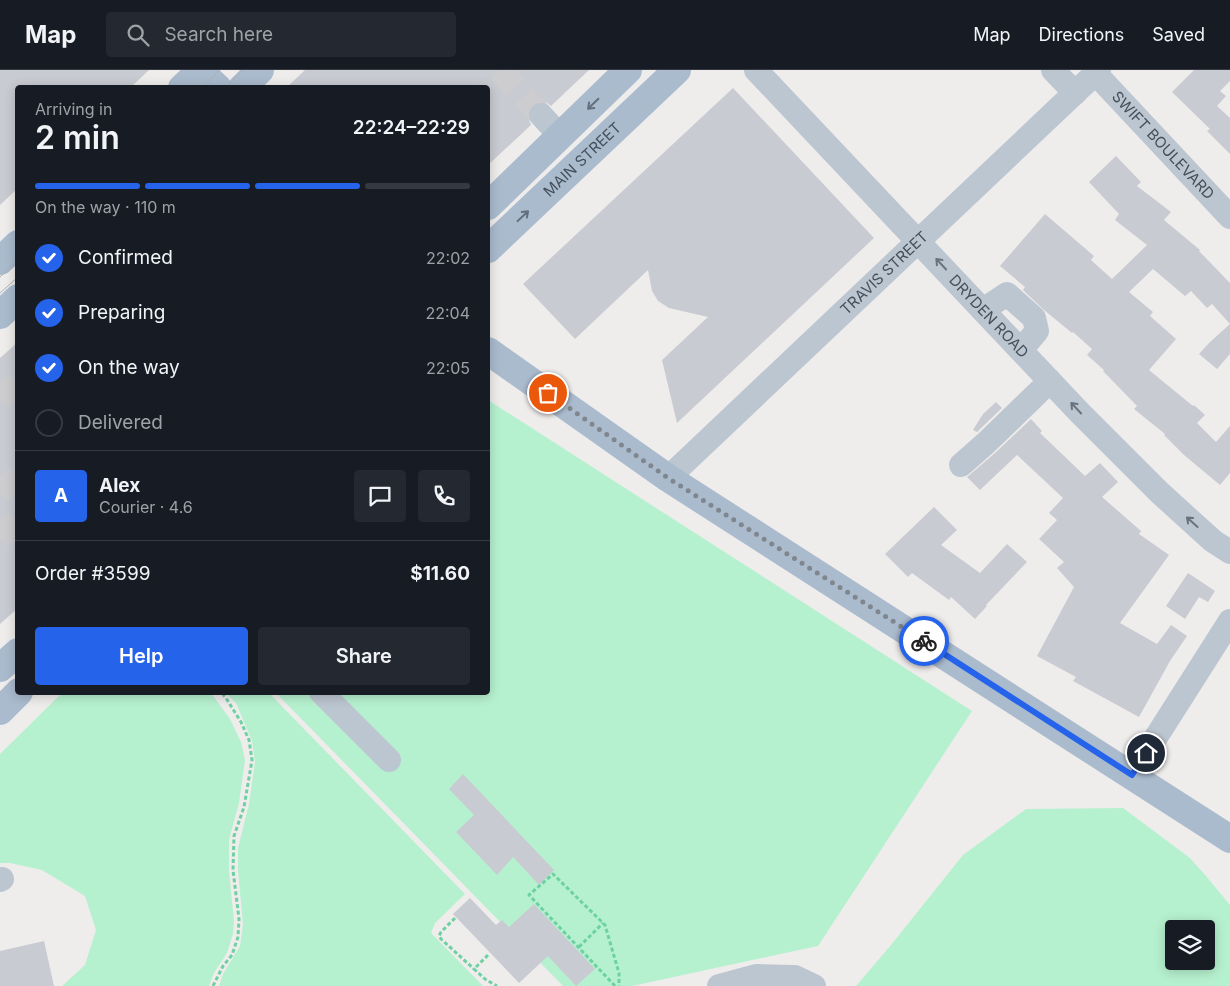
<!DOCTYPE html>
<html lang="en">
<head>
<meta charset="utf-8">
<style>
	:root { --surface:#171b24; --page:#242831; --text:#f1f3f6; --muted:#9ea1a6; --line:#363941; --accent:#2563eb }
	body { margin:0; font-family:Inter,sans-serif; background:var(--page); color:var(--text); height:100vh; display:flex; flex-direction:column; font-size:19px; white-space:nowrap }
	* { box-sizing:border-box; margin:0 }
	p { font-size:16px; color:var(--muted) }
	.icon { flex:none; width:28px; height:28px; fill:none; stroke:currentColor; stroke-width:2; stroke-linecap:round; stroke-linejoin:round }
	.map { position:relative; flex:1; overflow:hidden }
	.details { position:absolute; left:15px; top:15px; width:475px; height:610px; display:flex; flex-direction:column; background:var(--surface); border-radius:5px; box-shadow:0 2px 12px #0003 }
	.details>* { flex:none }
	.controls { position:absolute; left:1165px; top:850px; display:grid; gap:10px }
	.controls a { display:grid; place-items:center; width:50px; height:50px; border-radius:5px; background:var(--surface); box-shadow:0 2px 12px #0003; font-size:25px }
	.pin { position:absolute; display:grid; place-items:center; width:42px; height:42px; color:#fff; margin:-21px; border:2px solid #fff; border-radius:50%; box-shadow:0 1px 5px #0007 }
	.courier { position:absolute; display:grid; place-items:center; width:50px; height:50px; margin:-25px; border:4px solid #2563eb; border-radius:50%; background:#fff; color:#222; box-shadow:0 1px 6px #0007 }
	.overview em { font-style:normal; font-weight:600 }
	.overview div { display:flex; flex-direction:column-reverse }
	.overview { display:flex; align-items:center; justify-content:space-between; height:85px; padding:0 20px }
	h1 { font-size:32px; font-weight:600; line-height:38px }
	.bar { display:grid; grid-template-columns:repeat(4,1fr); gap:8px 5px; align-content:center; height:60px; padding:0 20px }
	.bar i { height:6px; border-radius:4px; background:var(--line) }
	.bar .current { background:var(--accent) }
	.bar p { grid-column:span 4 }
	.line { display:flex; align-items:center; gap:12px; padding:0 20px; border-top:1px solid var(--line) }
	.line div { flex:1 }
	.round { display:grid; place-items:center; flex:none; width:52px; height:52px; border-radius:5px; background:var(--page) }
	ol { padding:0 20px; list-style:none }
	li { display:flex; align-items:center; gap:15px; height:55px }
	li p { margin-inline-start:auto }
	li .icon { padding:5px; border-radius:50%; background:var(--accent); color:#fff; stroke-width:4 }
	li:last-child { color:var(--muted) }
	li i { width:28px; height:28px; border:2px solid var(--line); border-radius:50% }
	.cta { display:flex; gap:10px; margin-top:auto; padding:10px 20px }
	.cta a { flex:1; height:58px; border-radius:5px; background:var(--accent); color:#fff; font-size:20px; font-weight:600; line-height:58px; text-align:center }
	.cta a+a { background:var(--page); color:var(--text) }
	header { display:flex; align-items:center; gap:30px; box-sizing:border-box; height:70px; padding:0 25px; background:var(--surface); border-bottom:1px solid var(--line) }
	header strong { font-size:24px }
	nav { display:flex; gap:28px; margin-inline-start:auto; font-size:18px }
	.search { width:350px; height:45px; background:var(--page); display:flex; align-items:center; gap:12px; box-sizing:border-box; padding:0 18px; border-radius:5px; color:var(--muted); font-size:19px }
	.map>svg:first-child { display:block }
</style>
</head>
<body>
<header>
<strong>Map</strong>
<div class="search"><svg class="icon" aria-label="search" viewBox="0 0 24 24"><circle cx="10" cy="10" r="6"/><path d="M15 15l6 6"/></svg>Search here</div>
<nav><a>Map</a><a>Directions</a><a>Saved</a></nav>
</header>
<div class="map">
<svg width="1230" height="916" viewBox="0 0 1230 916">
	<rect width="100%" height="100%" fill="#efecec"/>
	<g fill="#b6f1cf" fill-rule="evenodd">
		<path d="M 488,330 L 972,641 L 818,876 L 632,916 L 563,916 L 276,623 L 488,622 Z"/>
		<path d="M 63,622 L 211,623 L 230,649 L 241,672 L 245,690 L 239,733 L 229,770 L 229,801 L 234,851 L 233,864 L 227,883 L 214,903 L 209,916 L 62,916 L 85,895 L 96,860 L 85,826 L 42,800 L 10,793 L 0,793 L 0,684 Z"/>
		<path d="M 226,623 L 269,623 L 465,824 L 435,853 L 431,863 L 483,916 L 219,916 L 223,904 L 240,876 L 243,854 L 238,801 L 238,778 L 249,734 L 255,692 L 252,671 L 236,633 Z"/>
		<path d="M 1123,738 L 1190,788 L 1206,806 L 1230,835 L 1230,916 L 856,916 L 891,875 L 963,785 L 1026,739 ZM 1174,859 L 1206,859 L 1206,891 L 1174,891 Z"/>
	</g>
	<g fill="#c9cbd2">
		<path d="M 0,0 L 149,0 L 130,18 L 18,18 L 18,118 L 0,135 Z"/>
		<path d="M 305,0 L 589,0 L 551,36 L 546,32 L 539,32 L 531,35 L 528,41 L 528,47 L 531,55 L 488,95 L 488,18 L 286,18 Z"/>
		<path d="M 1194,0 L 1230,0 L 1230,11 L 1220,21 L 1226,26 L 1217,36 L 1230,48 L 1230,84 L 1207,61 L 1210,59 L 1172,22 Z"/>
		<path d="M 733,18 L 874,168 L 677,353 L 662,290 L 708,247 L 669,238 L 658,231 L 652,221 L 648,200 L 575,269 L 523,214 Z"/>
		<path d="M 1116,86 L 1141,112 L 1137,116 L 1171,142 L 1164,150 L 1200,180 L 1199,181 L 1230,213 L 1230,254 L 1212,234 L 1207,238 L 1191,221 L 1185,226 L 1153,199 L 1129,222 L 1153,242 L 1150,246 L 1176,269 L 1149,300 L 1193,336 L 1194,335 L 1205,345 L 1197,353 L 1216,372 L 1230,356 L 1230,403 L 1220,415 L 1184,385 L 1164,365 L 1165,364 L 1134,339 L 1137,336 L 1103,301 L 1104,300 L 1087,285 L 1092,279 L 1073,262 L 1072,263 L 1044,240 L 1023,220 L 1025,217 L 1000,196 L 1045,144 L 1094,186 L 1091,190 L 1112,209 L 1147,175 L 1115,150 L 1119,144 L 1089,112 Z"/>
		<path d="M 1230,254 L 1230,284 L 1217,299 L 1199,284 L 1209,273 Z"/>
		<path d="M 18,272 L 18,538 L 0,554 L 0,288 Z"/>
		<path d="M 996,332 L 1002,338 L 977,362 L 973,360 L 983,344 Z"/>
		<path d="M 1031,349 L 1042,361 L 1040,363 L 1085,406 L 1100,393 L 1118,412 L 1102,427 L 1141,461 L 1139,464 L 1169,485 L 1120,553 L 1157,574 L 1171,555 L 1187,566 L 1170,591 L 1139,647 L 1073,611 L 1076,607 L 1037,586 L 1074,517 L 1057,498 L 1064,492 L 1039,469 L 1057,450 L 1049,443 L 1063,428 L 1017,385 L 980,420 L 967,407 L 995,383 Z"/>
		<path d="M 934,437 L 957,460 L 941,475 L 980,503 L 1007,474 L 1027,492 L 986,535 L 987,536 L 975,549 L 951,527 L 949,530 L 912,503 L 908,507 L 885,484 Z"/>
		<path d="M 1188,503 L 1215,521 L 1208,532 L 1199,527 L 1185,549 L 1166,536 Z"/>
		<path d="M 463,704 L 554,800 L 539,815 L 513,787 L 497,805 L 456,762 L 474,745 L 449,719 Z"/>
		<path d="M 470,828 L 496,855 L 502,850 L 509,857 L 534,834 L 595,899 L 576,916 L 548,886 L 519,913 L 453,844 Z"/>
		<path d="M 44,871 L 54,916 L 0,916 L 0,881 Z"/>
	</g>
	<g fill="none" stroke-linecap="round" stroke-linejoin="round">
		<g stroke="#cdcdcf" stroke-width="24" stroke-dasharray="24 12" stroke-linecap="butt">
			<path d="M 499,0 L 541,45"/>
			<path d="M 0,329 L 18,312"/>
			<path d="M 0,406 L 18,425"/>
			<path d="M 0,451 L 18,470"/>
		</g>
		<g stroke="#6dd1a2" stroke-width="3" stroke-dasharray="4 2.5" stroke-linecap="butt">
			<path d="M 455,848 L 441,862 L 439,866 L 441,869 L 474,899"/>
			<path d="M 579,877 L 603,853"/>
			<path d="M 488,885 L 474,899 L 485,909 L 497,916"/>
			<path d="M 213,916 L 223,896 L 232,885 L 238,867 L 239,849 L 233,800 L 234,766 L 244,737 L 252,690 L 249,670 L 241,652 L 226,628 L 221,622"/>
			<path d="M 615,916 L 529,825 L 553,804 L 605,855 L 619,903 L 619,916"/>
		</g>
		<g stroke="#bcc6d0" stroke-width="24">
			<path id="s1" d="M 756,0 L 1079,342 L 1160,423 L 1213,471 L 1230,482"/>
			<path d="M 1053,0 L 1075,23"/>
			<path id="s2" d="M 1096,4 L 1230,147"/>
			<path d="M 541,45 L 560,66"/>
			<path d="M 983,240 L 1007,224 L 1034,248 L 1037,261 L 1021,280"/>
			<path d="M 961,395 L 986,373 L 1050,311"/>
			<path id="s3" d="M 668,408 L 1099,0"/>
			<path d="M 321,622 L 389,690"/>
			<path d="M 1132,705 L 1230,551"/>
			<path d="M 0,810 L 2,809"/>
			<path d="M 719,916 L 756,906 L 795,907 L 814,916"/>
		</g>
		<g stroke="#aabbce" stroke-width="28">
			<path d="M 200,1 L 218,18"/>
			<path d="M 182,18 L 201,0"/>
			<path d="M 242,18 L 260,0"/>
			<path d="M 488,136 L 628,0"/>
			<path id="s4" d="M 488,179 L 677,0"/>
			<path d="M 0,191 L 18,174"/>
			<path d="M 0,245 L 18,228"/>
			<path d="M 488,281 L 668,408 L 1230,769"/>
			<path d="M 0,598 L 18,582"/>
			<path d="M 0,641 L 19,622"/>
		</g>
		<g stroke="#aeb1b7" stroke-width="1">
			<path d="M 201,18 L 220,0"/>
			<path d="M 225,18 L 243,0"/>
			<path d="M 0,207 L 18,190"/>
			<path d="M 0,223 L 18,207"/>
		</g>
	</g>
	<defs><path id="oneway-shaft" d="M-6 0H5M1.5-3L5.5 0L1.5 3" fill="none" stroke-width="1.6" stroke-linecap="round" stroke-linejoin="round" transform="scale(1.25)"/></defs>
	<g stroke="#636f7e">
		<use href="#oneway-shaft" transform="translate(593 34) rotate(136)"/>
		<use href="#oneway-shaft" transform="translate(523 146) rotate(-43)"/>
	</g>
	<g stroke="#68737e">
		<use href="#oneway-shaft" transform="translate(941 194) rotate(-133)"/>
		<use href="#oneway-shaft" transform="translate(1076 338) rotate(-133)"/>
		<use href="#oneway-shaft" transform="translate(1192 452) rotate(-138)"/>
	</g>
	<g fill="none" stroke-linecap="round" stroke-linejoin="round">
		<path stroke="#80868e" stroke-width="5" stroke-dasharray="0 9" d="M 548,323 L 668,408 L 924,571"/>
		<path stroke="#2563eb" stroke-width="6" d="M 924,571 L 1132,705 L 1146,683"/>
	</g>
	<g text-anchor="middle" stroke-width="5" stroke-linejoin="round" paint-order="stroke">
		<g font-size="15" fill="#444f5b" stroke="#fff">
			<text dy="5" stroke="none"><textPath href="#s2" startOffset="98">SWIFT BOULEVARD</textPath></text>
			<text dy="5" stroke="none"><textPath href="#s4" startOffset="130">MAIN STREET</textPath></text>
			<text dy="5" stroke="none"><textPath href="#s3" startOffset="298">TRAVIS STREET</textPath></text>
			<text dy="5" stroke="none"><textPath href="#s1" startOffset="339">DRYDEN ROAD</textPath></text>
		</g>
	</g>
</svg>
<div class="controls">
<a><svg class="icon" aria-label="layers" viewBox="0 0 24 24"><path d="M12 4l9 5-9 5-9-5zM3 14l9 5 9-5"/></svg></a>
</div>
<div class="pin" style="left:548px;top:323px;background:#ea580c"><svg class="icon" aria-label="bag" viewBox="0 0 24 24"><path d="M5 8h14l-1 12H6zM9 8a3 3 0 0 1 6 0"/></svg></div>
<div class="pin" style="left:1146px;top:683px;background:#1f2937"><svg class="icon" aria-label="home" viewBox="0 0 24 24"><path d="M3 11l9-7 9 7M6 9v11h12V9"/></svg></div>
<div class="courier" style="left:924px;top:571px"><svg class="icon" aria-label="bike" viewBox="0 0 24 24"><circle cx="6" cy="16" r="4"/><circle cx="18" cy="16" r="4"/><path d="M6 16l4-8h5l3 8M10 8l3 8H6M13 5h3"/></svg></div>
<section class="details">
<div class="overview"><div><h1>2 min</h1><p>Arriving in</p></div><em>22:24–22:29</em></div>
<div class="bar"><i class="current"></i><i class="current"></i><i class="current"></i><i></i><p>On the way · 110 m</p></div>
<ol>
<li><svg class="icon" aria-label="check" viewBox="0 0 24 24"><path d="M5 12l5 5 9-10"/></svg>Confirmed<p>22:02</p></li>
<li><svg class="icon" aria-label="check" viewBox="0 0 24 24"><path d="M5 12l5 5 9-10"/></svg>Preparing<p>22:04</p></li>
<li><svg class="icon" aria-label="check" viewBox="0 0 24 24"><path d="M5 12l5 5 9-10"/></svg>On the way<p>22:05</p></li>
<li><i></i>Delivered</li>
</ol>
<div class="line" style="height:90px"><b class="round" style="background:var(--accent);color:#fff">A</b><div><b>Alex</b><p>Courier · 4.6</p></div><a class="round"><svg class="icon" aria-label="chat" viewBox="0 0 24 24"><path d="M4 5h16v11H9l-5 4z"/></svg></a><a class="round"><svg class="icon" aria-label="phone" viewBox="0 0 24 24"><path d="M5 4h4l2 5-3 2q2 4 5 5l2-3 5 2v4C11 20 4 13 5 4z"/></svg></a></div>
<div class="line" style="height:65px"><div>Order #3599</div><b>$11.60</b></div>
<div class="cta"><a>Help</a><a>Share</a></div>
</section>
</div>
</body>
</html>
